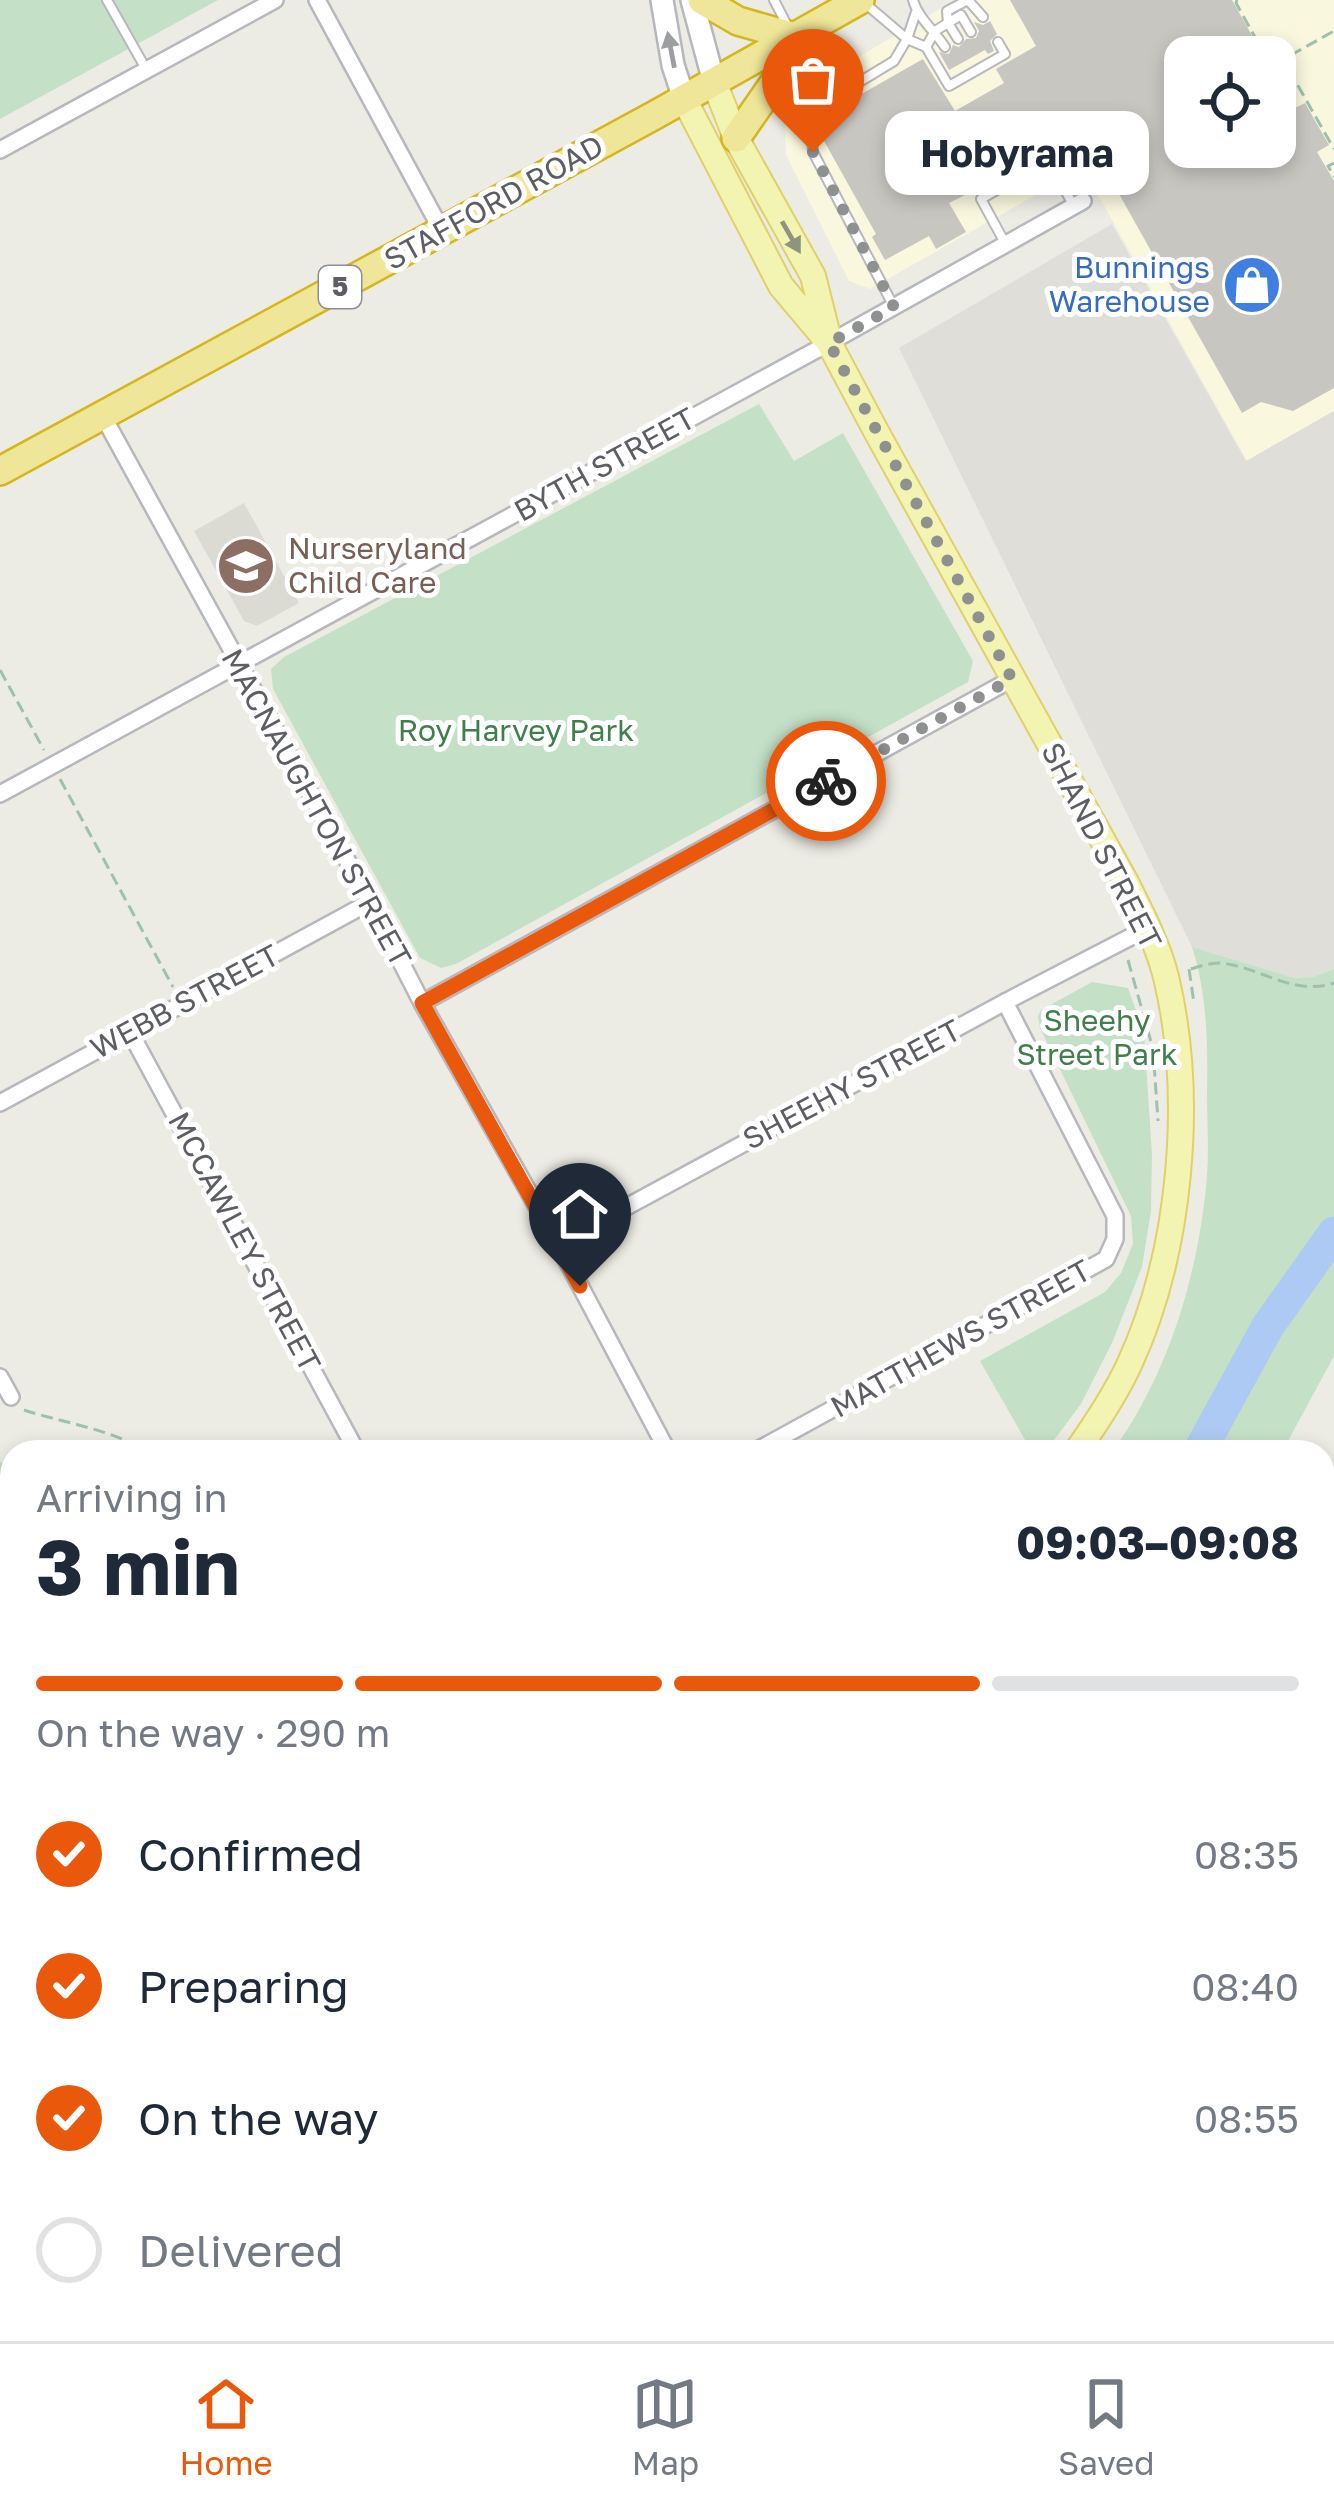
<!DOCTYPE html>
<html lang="en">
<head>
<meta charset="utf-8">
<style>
	:root { --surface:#fff; --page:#f2f2f3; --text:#1f2937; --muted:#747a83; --line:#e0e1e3; --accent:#ea580c }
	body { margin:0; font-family:"Golos Text",sans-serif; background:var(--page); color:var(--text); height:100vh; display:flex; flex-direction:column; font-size:45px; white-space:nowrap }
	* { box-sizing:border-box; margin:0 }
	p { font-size:39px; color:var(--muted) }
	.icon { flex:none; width:66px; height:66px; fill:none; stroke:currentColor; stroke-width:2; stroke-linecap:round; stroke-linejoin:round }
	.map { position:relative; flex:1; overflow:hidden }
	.sheet { position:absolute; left:0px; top:1440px; width:1335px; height:903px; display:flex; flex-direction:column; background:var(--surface); border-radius:36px 36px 0 0; box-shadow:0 6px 18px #0003 }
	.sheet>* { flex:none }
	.fabs { position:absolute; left:1164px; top:36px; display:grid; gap:24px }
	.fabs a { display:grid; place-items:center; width:132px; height:132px; border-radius:24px; background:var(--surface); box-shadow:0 6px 18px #0003; font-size:60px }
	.pin { position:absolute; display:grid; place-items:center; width:102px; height:102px; color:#fff; margin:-123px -51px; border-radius:50% 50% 50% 0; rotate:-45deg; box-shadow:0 0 12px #0007 }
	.pin .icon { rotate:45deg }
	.courier { position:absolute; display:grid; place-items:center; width:120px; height:120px; margin:-60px; border:9px solid #ea580c; border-radius:50%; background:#fff; color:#222; box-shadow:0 3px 15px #0007 }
	.bubble { position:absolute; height:84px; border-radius:24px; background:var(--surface); box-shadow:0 6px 18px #0003; font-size:39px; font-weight:700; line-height:84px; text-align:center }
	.summary em { font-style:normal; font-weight:700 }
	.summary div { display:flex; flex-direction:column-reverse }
	.summary { display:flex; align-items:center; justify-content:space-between; height:204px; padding:0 36px }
	h1 { font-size:78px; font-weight:700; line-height:90px }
	.bar { display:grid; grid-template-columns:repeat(4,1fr); gap:18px 12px; align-content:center; height:144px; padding:0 36px }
	.bar i { height:15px; border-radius:9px; background:var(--line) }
	.bar .current { background:var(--accent) }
	.bar p { grid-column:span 4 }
	ol { padding:0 36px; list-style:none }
	li { display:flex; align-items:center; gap:36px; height:132px }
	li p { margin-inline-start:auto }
	li .icon { padding:12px; border-radius:50%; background:var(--accent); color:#fff; stroke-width:4 }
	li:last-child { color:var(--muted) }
	li i { width:66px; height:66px; border:6px solid var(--line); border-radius:50% }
	.menu { display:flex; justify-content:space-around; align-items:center; height:168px; border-top:3px solid var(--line); background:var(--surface); font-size:33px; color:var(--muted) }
	.menu a { display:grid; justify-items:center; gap:6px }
	.menu .current { color:var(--accent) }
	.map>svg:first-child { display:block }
</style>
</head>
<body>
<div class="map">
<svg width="1334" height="2341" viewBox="0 0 1334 2341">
	<rect width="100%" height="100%" fill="#edece4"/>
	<path fill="#f9f7dd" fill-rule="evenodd" d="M 955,0 L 1334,0 L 1334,411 L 1247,461 L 1083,168 L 870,289 L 849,281 L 786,155 L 785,123 L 798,100 L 833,72 ZM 1185,57 L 1275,57 L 1275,147 L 1185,147 Z"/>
	<path fill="#dfded9" d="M 1112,224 L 1246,461 L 1334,411 L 1334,969 L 1313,977 L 1295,978 L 1192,947 L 899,348 Z"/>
	<path fill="#dcdbd3" d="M 244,503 L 299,603 L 257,626 L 244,621 L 194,531 Z"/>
	<g fill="#c4e1c8">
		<path d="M 0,0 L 218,0 L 0,119 Z"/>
		<path d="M 759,404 L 794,461 L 843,433 L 973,661 L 968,682 L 456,964 L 441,968 L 420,958 L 273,689 L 271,669 L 284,657 Z"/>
		<path d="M 1192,947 L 1295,978 L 1313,977 L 1334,969 L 1334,1356 L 1282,1452 L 1112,1452 C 1169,1374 1199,1272 1207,1176 C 1209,1149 1207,1120 1207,1093 C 1208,1044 1207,993 1192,947 Z"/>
		<path d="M 1092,982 L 1128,988 L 1144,1033 L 1152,1154 L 1151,1211 L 1142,1267 L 1112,1343 L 1081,1404 L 1045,1452 L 1026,1452 L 1028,1445 L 980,1361 L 1105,1292 L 1121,1273 L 1133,1244 L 1131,1216 L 1040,1028 L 1038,1016 L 1041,1010 Z"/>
		<path d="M 0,1462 L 12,1467 L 12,1581 L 5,1583 L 12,1638 L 12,2331 L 473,2331 L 473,2341 L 0,2341 Z"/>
		<path d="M 532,2331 L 1059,2331 L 1058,2341 L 530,2341 Z"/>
	</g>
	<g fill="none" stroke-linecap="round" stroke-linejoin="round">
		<g stroke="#adcaf4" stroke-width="33">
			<path d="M 1199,1452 L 1268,1326 L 1334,1233"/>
			<path d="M 870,2331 L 870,2341"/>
		</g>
	</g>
	<g fill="#c8c6c1">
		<path d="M 1010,0 L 1232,0 L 1264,57 L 1185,57 L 1185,147 L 1275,147 L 1275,77 L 1293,109 L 1305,103 L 1329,145 L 1317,152 L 1334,181 L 1334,388 L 1293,411 L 1261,402 L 1242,413 L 1082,128 L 1051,147 L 1043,132 L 1012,149 L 1019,162 L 997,174 L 990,162 L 961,178 L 969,193 L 949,203 L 966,232 L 936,249 L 929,236 L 885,260 L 872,237 L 876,234 L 824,141 L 825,122 L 835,109 L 923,59 L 955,111 L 1004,83 L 996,69 L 1036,46 Z"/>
		<path d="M 990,21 L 997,34 L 990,41 L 994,51 L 988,54 L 985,50 L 949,70 L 939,52 L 949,54 L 953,45 L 959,47 L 966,39 L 976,38 L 979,31 L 974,22 L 983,25 Z"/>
	</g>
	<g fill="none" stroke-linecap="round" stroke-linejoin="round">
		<defs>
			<g id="lane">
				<path d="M 107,0 L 146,69"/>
				<path d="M 774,0 L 787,25"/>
				<path d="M 913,0 C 918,18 935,31 945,47"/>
				<path d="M 968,0 L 983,17"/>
				<path d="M 867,5 L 907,39 L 926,47 L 949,86 L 1005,54 L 998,42"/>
				<path d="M 958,39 L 948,23 L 947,11 L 968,0"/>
				<path d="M 926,47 L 935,31 L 961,15 L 971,32"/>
				<path d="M 1005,243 L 981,199 L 1048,161 L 1074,206"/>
				<path d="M 894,307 L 813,152 L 811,125 L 823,104 L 894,61 L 907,39 L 916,12"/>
			</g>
			<g id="street">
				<path d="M 317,0 L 442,231"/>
				<path d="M 0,150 L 275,0"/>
				<path d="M 103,416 L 370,902 L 422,1003 L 558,1244 L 668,1452"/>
				<path d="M 0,794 L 829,343 L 1083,201"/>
				<path d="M 422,1003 L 1012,679"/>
				<path d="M 130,1032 L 357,1452"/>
				<path d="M 0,1103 L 370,902"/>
				<path d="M 558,1244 L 1005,1002 L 1148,928"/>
				<path d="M 0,1377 L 11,1397"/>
				<path d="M 754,1452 L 1106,1259 L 1115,1239 L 1115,1216 L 1005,1002"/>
				<path d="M 1323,1729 L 1334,1708"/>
				<path d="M 1323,2107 L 1331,2107 L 1334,2113"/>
				<path d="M 1075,2341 L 1076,2331"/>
				<path d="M 1256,2341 L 1257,2331"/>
			</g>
			<g id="secondary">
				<path d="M 662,0 L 673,65 L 684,99"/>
				<path d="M 692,0 L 714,82"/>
			</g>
			<g id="primary">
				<path d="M 714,82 L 736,138 L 813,276 L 828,336"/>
				<path d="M 684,99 L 781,286 L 829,343 L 877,433 L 1127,884 C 1142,914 1158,945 1166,977 C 1195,1098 1181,1253 1129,1365 C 1115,1395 1095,1425 1076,1452"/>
				<path d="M 503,2341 L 504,2331"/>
			</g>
			<g id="highway">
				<path d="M 702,0 L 738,21 L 794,37"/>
				<path d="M 736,138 L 777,79 L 794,37"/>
				<path d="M 0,471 L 655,115 L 860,0"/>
			</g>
		</defs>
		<use href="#lane" stroke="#b7b8bd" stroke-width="12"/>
		<use href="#street" stroke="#b7b8bd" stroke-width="20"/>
		<use href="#secondary" stroke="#b6b7bc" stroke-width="26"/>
		<use href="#primary" stroke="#dfd06b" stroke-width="28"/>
		<use href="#highway" stroke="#d4b61d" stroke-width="32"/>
		<g stroke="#9ec1ad" stroke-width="3" stroke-dasharray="12 6" stroke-linecap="butt">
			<path d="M 1237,0 L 1236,3 L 1266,57"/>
			<path d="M 1275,64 L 1334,31"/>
			<path d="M 1275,73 L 1285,91 L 1297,84 L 1334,149"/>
			<path d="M 1334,163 L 1328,166 L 1334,177"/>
			<path d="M 0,670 L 44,750"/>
			<path d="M 60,779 L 173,987"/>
			<path d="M 1128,960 L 1153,1049 L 1158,1121"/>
			<path d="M 1189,969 L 1194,1003"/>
			<path d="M 1191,969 C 1200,966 1210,963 1220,963 C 1259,966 1293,997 1334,983"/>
			<path d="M 24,1410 C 56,1421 123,1432 145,1452"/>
			<path d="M 0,1556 L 12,1554"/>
			<path d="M 0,1825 L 12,1837"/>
			<path d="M 0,2001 L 12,2005"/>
			<path d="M 0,2116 L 12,2114"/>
			<path d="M 450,2331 L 452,2341"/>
			<path d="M 672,2341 L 676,2331"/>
		</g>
		<use href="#lane" stroke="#fff" stroke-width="8"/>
		<use href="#street" stroke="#fff" stroke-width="15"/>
		<use href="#secondary" stroke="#fff" stroke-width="21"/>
		<use href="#primary" stroke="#f4f4b2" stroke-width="24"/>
		<use href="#highway" stroke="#efe699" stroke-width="27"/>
	</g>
	<defs><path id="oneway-solid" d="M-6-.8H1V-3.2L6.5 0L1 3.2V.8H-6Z" transform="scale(3)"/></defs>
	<use fill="#9d9ea1" href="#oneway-solid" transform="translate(671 50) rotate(-101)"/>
	<use fill="#91927f" href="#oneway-solid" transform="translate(791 237) rotate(60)"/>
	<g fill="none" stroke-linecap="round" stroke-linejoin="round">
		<path stroke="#8f9090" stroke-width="12" stroke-dasharray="0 21.6" d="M 813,152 L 894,307 L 829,343 L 1012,679 L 826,781"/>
		<path stroke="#ea580c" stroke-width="15" d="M 580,1286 L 422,1003 L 826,781"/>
	</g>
	<defs>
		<symbol id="shop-disc" viewBox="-11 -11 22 22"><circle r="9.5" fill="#3f7fe0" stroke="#fff"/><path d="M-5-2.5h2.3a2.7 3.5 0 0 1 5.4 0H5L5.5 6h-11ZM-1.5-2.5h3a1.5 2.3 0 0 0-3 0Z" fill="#fff"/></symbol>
		<symbol id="school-disc" viewBox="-11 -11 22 22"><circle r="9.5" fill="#8d6e63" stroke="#fff"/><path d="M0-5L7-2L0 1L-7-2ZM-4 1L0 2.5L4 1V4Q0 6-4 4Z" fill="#fff"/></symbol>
	</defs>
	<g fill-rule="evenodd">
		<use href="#shop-disc" x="1219" y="252" width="66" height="66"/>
		<use href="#school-disc" x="213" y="533" width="66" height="66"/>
	</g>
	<g text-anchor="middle" stroke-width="10" stroke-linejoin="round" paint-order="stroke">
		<rect fill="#fff" stroke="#8d8e92" stroke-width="3" x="319" y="266" width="42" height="42" rx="9"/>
		<g font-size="27" font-weight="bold" fill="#5c5e63">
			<text x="340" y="296">5</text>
		</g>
		<g font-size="30" fill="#5c5e63" stroke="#fff">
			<text transform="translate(494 203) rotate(-29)" y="10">STAFFORD ROAD</text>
			<text transform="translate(605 465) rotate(-29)" y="10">BYTH STREET</text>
			<text transform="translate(316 808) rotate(61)" y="10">MACNAUGHTON STREET</text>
			<text transform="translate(1101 846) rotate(63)" y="10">SHAND STREET</text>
			<text transform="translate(185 1002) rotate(-28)" y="10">WEBB STREET</text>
			<text transform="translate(852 1085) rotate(-28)" y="10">SHEEHY STREET</text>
			<text transform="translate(244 1242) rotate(62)" y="10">MCCAWLEY STREET</text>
			<text transform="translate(961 1339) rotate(-29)" y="10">MATTHEWS STREET</text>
		</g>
		<g font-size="30" fill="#366cbe" stroke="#fff" text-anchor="end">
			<text x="1210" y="278">Bunnings<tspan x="1210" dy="34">Warehouse</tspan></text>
		</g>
		<g font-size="30" fill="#785e54" stroke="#fff" text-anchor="start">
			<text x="288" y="559">Nurseryland<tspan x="288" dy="34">Child Care</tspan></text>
		</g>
		<g font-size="30" fill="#407e4c" stroke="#fff">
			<text x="516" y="741">Roy Harvey Park</text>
			<text x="1097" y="1031">Sheehy<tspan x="1097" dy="34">Street Park</tspan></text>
		</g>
	</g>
</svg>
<div class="fabs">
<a><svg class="icon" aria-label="locate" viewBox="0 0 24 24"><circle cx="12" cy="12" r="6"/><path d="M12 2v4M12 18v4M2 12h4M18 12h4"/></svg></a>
</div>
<div class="pin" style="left:813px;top:152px;background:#ea580c"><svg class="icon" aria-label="bag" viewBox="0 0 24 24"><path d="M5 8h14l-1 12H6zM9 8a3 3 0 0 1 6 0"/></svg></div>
<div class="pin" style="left:580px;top:1286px;background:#1f2937"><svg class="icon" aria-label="home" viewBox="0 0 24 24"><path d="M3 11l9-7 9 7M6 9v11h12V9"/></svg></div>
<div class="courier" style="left:826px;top:781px"><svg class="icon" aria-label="bike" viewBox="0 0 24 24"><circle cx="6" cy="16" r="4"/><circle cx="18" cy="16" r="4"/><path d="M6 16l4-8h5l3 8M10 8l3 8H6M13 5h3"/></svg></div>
<div class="bubble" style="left:885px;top:111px;width:264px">Hobyrama</div>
<section class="sheet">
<div class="summary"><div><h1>3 min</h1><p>Arriving in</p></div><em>09:03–09:08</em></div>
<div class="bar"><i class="current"></i><i class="current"></i><i class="current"></i><i></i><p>On the way · 290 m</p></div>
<ol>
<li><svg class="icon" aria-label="check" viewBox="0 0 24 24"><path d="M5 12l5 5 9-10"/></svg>Confirmed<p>08:35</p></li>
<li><svg class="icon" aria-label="check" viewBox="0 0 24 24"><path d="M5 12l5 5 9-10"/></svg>Preparing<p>08:40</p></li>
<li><svg class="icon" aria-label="check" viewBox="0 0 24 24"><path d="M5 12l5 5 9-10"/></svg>On the way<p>08:55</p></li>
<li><i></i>Delivered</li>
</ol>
</section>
</div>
<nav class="menu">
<a class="current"><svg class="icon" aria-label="home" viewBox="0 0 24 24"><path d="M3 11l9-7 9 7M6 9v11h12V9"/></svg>Home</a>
<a><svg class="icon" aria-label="map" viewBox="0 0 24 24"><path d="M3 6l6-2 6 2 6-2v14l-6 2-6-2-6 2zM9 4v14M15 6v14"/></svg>Map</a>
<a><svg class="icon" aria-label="saved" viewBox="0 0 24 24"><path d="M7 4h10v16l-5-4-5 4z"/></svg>Saved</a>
</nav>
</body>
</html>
